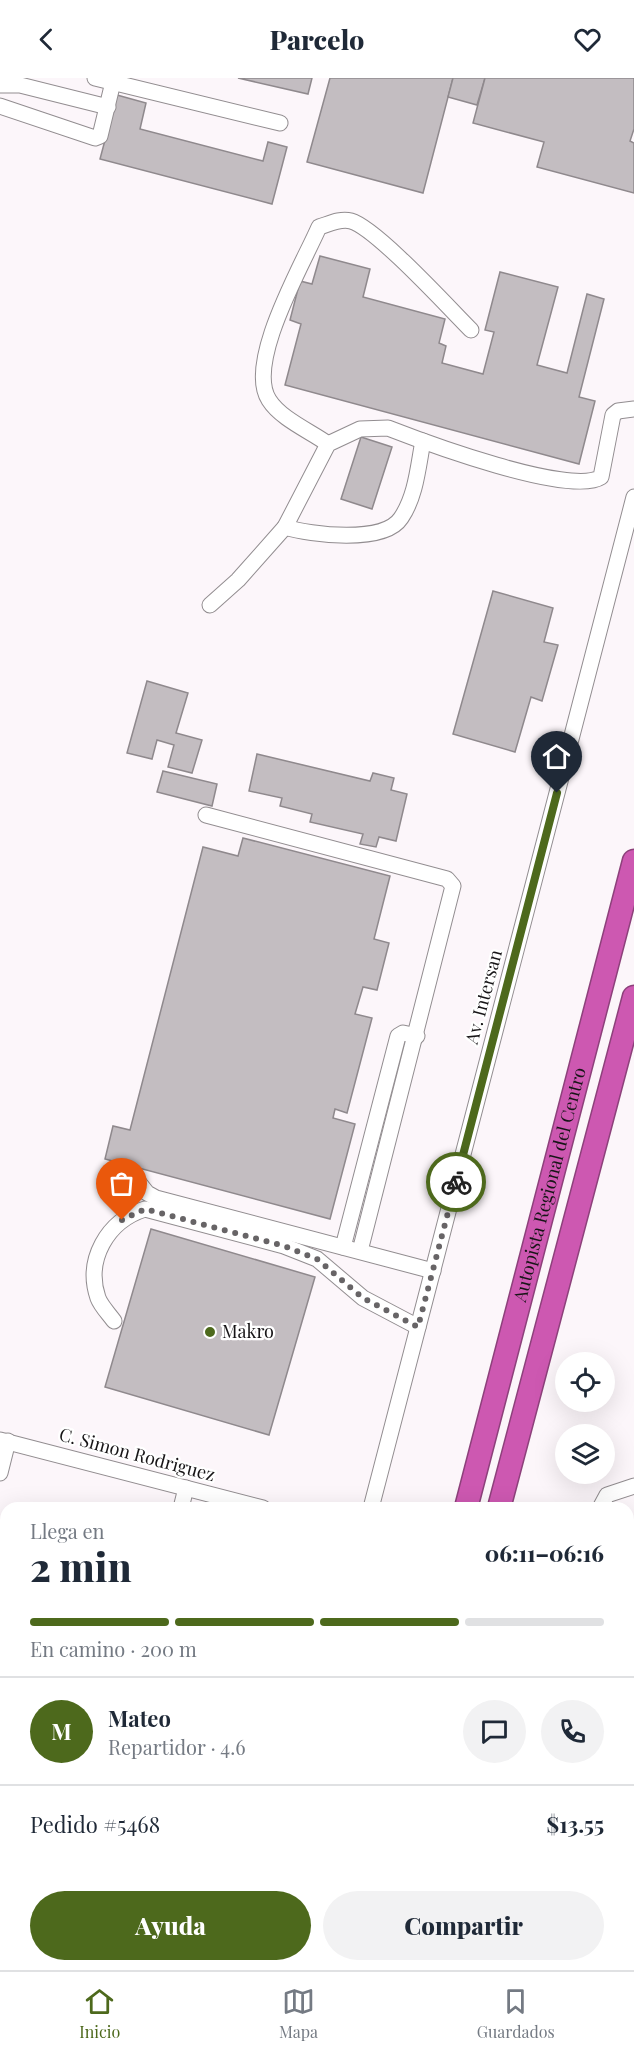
<!DOCTYPE html>
<html lang="es">
<head>
<meta charset="utf-8">
<style>
	:root { --surface:#fff; --page:#f2f2f3; --text:#1f2937; --muted:#747a83; --line:#e0e1e3; --accent:#4d691c }
	body { margin:0; font-family:"Playfair Display",serif; background:var(--page); color:var(--text); height:100vh; display:flex; flex-direction:column; font-size:22px; white-space:nowrap }
	* { box-sizing:border-box; margin:0 }
	p { font-size:20px; color:var(--muted) }
	.icon { flex:none; width:33px; height:33px; fill:none; stroke:currentColor; stroke-width:2; stroke-linecap:round; stroke-linejoin:round }
	.map { position:relative; flex:1; overflow:hidden }
	.drawer { position:absolute; left:0px; top:1424px; width:634px; height:470px; display:flex; flex-direction:column; background:var(--surface); border-radius:18px 18px 0 0; box-shadow:0 6px 24px #0002 }
	.drawer>* { flex:none }
	.buttons { position:absolute; left:555px; top:1274px; display:grid; gap:12px }
	.buttons a { display:grid; place-items:center; width:60px; height:60px; border-radius:50%; background:var(--surface); box-shadow:0 6px 24px #0002; font-size:30px }
	.pin { position:absolute; display:grid; place-items:center; width:51px; height:51px; color:#fff; margin:-62px -26px; border-radius:50% 50% 50% 0; rotate:-45deg; box-shadow:0 0 6px #0007 }
	.pin .icon { rotate:45deg }
	.courier { position:absolute; display:grid; place-items:center; width:60px; height:60px; margin:-30px; border:4px solid #4d691c; border-radius:50%; background:#fff; color:#222; box-shadow:0 2px 8px #0007 }
	.summary em { font-style:normal; font-weight:800 }
	.summary div { display:flex; flex-direction:column-reverse }
	.summary { display:flex; align-items:center; justify-content:space-between; height:102px; padding:0 30px }
	h1 { font-size:39px; font-weight:800; line-height:45px }
	.bar { display:grid; grid-template-columns:repeat(4,1fr); gap:9px 6px; align-content:center; height:72px; padding:0 30px }
	.bar i { height:8px; border-radius:4px; background:var(--line) }
	.bar .on { background:var(--accent) }
	.bar p { grid-column:span 4 }
	.line { display:flex; align-items:center; gap:15px; padding:0 30px; border-top:2px solid var(--line) }
	.line div { flex:1 }
	.round { display:grid; place-items:center; flex:none; width:63px; height:63px; border-radius:32px; background:var(--page) }
	.button { display:flex; gap:12px; margin-top:auto; padding:12px 30px }
	.button a { flex:1; height:69px; border-radius:36px; background:var(--accent); color:#fff; font-size:24px; font-weight:800; line-height:69px; text-align:center }
	.button a+a { background:var(--page); color:var(--text) }
	header { display:flex; justify-content:space-between; align-items:center; height:78px; padding:0 30px; background:var(--surface); font-size:27px; font-weight:800 }
	.dock { display:flex; justify-content:space-around; align-items:center; height:84px; border-top:2px solid var(--line); background:var(--surface); font-size:16px; color:var(--muted) }
	.dock a { display:grid; justify-items:center; gap:3px }
	.dock .on { color:var(--accent) }
	.map>svg:first-child { display:block }
</style>
</head>
<body>
<header><svg class="icon" aria-label="back" viewBox="0 0 24 24"><path d="M15 5l-7 7 7 7"/></svg>Parcelo<svg class="icon" aria-label="heart" viewBox="0 0 24 24"><path d="M12 20l-8-8c-3-5 5-10 8-4 3-6 11-1 8 4z"/></svg></header>
<div class="map">
<svg width="634" height="1892" viewBox="0 0 634 1892">
	<rect width="100%" height="100%" fill="#fcf6fa"/>
	<g fill="#c3bdc1" stroke="#8f898d" stroke-width="1.5">
		<path d="M 238,0 L 312,0 L 308,16 Z"/>
		<path d="M 330,0 L 453,0 L 423,115 L 307,84 Z"/>
		<path d="M 453,0 L 485,0 L 477,27 L 448,19 Z"/>
		<path d="M 485,0 L 634,0 L 634,51 L 630,63 L 634,65 L 634,115 L 537,89 L 544,64 L 473,45 Z"/>
		<path d="M 117,17 L 146,25 L 140,51 L 263,83 L 268,64 L 287,69 L 272,126 L 100,81 Z"/>
		<path d="M 320,178 L 370,191 L 363,219 L 445,241 L 439,265 L 446,268 L 442,285 L 483,296 L 494,254 L 485,252 L 500,194 L 558,209 L 537,287 L 567,295 L 587,216 L 604,221 L 579,319 L 595,323 L 579,386 L 285,307 L 301,246 L 290,242 L 300,203 L 312,206 Z"/>
		<path d="M 361,359 L 392,369 L 372,431 L 341,421 Z"/>
		<path d="M 493,513 L 553,530 L 544,564 L 558,567 L 542,623 L 531,619 L 515,674 L 453,656 Z"/>
		<path d="M 147,603 L 188,615 L 176,655 L 202,662 L 192,695 L 168,689 L 174,667 L 157,662 L 152,681 L 127,675 Z"/>
		<path d="M 257,676 L 370,703 L 373,695 L 394,700 L 391,712 L 407,716 L 396,763 L 379,759 L 376,769 L 360,766 L 363,756 L 310,744 L 312,736 L 280,728 L 282,720 L 249,713 Z"/>
		<path d="M 163,693 L 217,706 L 212,728 L 157,714 Z"/>
		<path d="M 243,760 L 390,798 L 374,861 L 389,865 L 377,912 L 363,909 L 355,936 L 372,940 L 347,1035 L 335,1031 L 333,1040 L 355,1046 L 330,1141 L 105,1081 L 113,1048 L 130,1052 L 203,769 L 238,778 Z"/>
		<path d="M 151,1151 L 315,1199 L 269,1357 L 105,1309 Z"/>
	</g>
	<g fill="none" stroke-linecap="round" stroke-linejoin="round">
		<defs>
			<g id="minor">
				<path d="M 95,0 L 280,45"/>
				<path d="M 0,7 L 20,7 L 108,29"/>
				<path d="M 0,28 L 95,60 L 100,58 L 113,4"/>
				<path d="M 328,366 C 310,353 281,341 269,322 C 245,285 303,186 319,149 C 329,146 340,140 351,143 C 376,150 449,230 471,252"/>
				<path d="M 285,449 C 311,457 384,466 401,440 C 416,418 418,389 423,363"/>
				<path d="M 210,527 L 238,502 L 285,449 L 328,366 L 360,351 L 388,350 C 424,364 571,419 601,399 L 613,337 L 618,333 L 634,331"/>
				<path d="M 206,737 L 447,801 L 453,808 L 360,1173"/>
				<path d="M 136,1101 L 147,1115 L 156,1120 L 433,1193"/>
				<path d="M 343,1169 L 398,958 L 403,955 L 417,958"/>
				<path d="M 114,1243 C 109,1236 101,1228 98,1220 C 85,1182 107,1143 145,1131 L 284,1168 L 317,1181 L 363,1220 L 418,1249"/>
				<path d="M 0,1362 L 263,1430"/>
				<path d="M 0,1395 L 8,1363"/>
				<path d="M 181,1430 L 186,1410"/>
				<path d="M 371,1430 L 634,419"/>
				<path d="M 600,1430 L 607,1417 L 634,1408"/>
				<path d="M 0,1555 L 6,1557"/>
				<path d="M 628,1626 L 634,1635"/>
				<path d="M 0,1744 L 6,1746"/>
				<path d="M 0,1885 L 6,1886"/>
				<path d="M 18,1887 L 64,1892"/>
				<path d="M 571,1887 L 572,1892"/>
				<path d="M 249,1892 L 250,1887"/>
			</g>
			<g id="highway">
				<path id="s1" d="M 466,1430 L 634,783"/>
				<path d="M 499,1430 L 634,919"/>
				<path d="M 345,1892 L 346,1887"/>
				<path d="M 378,1892 L 379,1887"/>
			</g>
		</defs>
		<use href="#minor" stroke="#928d90" stroke-width="17"/>
		<use href="#highway" stroke="#8d417b" stroke-width="25"/>
		<use href="#minor" stroke="#fff" stroke-width="15"/>
		<use href="#highway" stroke="#cd58b1" stroke-width="22"/>
	</g>
	<g fill="none" stroke-linecap="round" stroke-linejoin="round">
		<path stroke="#676466" stroke-width="6" stroke-dasharray="0 10.8" d="M 122,1142 L 145,1131 L 284,1168 L 317,1181 L 363,1220 L 418,1249 L 456,1104"/>
		<path stroke="#4d691c" stroke-width="8" d="M 456,1104 L 557,715"/>
	</g>
	<circle fill="#4d691c" stroke="#fff" stroke-width="2" cx="210" cy="1254" r="6"/>
	<g text-anchor="middle" stroke-width="4.5" stroke-linejoin="round" paint-order="stroke">
		<g font-size="18" fill="#171517" stroke="#fff">
			<text transform="translate(484 919) rotate(-75)" y="6">Av. Intersan</text>
			<text dy="6" stroke="none"><textPath href="#s1" startOffset="334">Autopista Regional del Centro</textPath></text>
			<text transform="translate(137 1377) rotate(15)" y="6">C. Simon Rodriguez</text>
		</g>
		<g font-size="18" fill="#171517" stroke="#fff" text-anchor="start">
			<text x="222" y="1260">Makro</text>
		</g>
	</g>
</svg>
<div class="buttons">
<a><svg class="icon" aria-label="locate" viewBox="0 0 24 24"><circle cx="12" cy="12" r="6"/><path d="M12 2v4M12 18v4M2 12h4M18 12h4"/></svg></a>
<a><svg class="icon" aria-label="layers" viewBox="0 0 24 24"><path d="M12 4l9 5-9 5-9-5zM3 14l9 5 9-5"/></svg></a>
</div>
<div class="pin" style="left:122px;top:1142px;background:#ea580c"><svg class="icon" aria-label="bag" viewBox="0 0 24 24"><path d="M5 8h14l-1 12H6zM9 8a3 3 0 0 1 6 0"/></svg></div>
<div class="pin" style="left:557px;top:715px;background:#1f2937"><svg class="icon" aria-label="home" viewBox="0 0 24 24"><path d="M3 11l9-7 9 7M6 9v11h12V9"/></svg></div>
<div class="courier" style="left:456px;top:1104px"><svg class="icon" aria-label="bike" viewBox="0 0 24 24"><circle cx="6" cy="16" r="4"/><circle cx="18" cy="16" r="4"/><path d="M6 16l4-8h5l3 8M10 8l3 8H6M13 5h3"/></svg></div>
<section class="drawer">
<div class="summary"><div><h1>2 min</h1><p>Llega en</p></div><em>06:11–06:16</em></div>
<div class="bar"><i class="on"></i><i class="on"></i><i class="on"></i><i></i><p>En camino · 200 m</p></div>
<div class="line" style="height:108px"><b class="round" style="background:var(--accent);color:#fff">M</b><div><b>Mateo</b><p>Repartidor · 4.6</p></div><a class="round"><svg class="icon" aria-label="chat" viewBox="0 0 24 24"><path d="M4 5h16v11H9l-5 4z"/></svg></a><a class="round"><svg class="icon" aria-label="phone" viewBox="0 0 24 24"><path d="M5 4h4l2 5-3 2q2 4 5 5l2-3 5 2v4C11 20 4 13 5 4z"/></svg></a></div>
<div class="line" style="height:78px"><div>Pedido #5468</div><b>$13.55</b></div>
<div class="button"><a>Ayuda</a><a>Compartir</a></div>
</section>
</div>
<nav class="dock">
<a class="on"><svg class="icon" aria-label="home" viewBox="0 0 24 24"><path d="M3 11l9-7 9 7M6 9v11h12V9"/></svg>Inicio</a>
<a><svg class="icon" aria-label="map" viewBox="0 0 24 24"><path d="M3 6l6-2 6 2 6-2v14l-6 2-6-2-6 2zM9 4v14M15 6v14"/></svg>Mapa</a>
<a><svg class="icon" aria-label="saved" viewBox="0 0 24 24"><path d="M7 4h10v16l-5-4-5 4z"/></svg>Guardados</a>
</nav>
</body>
</html>
